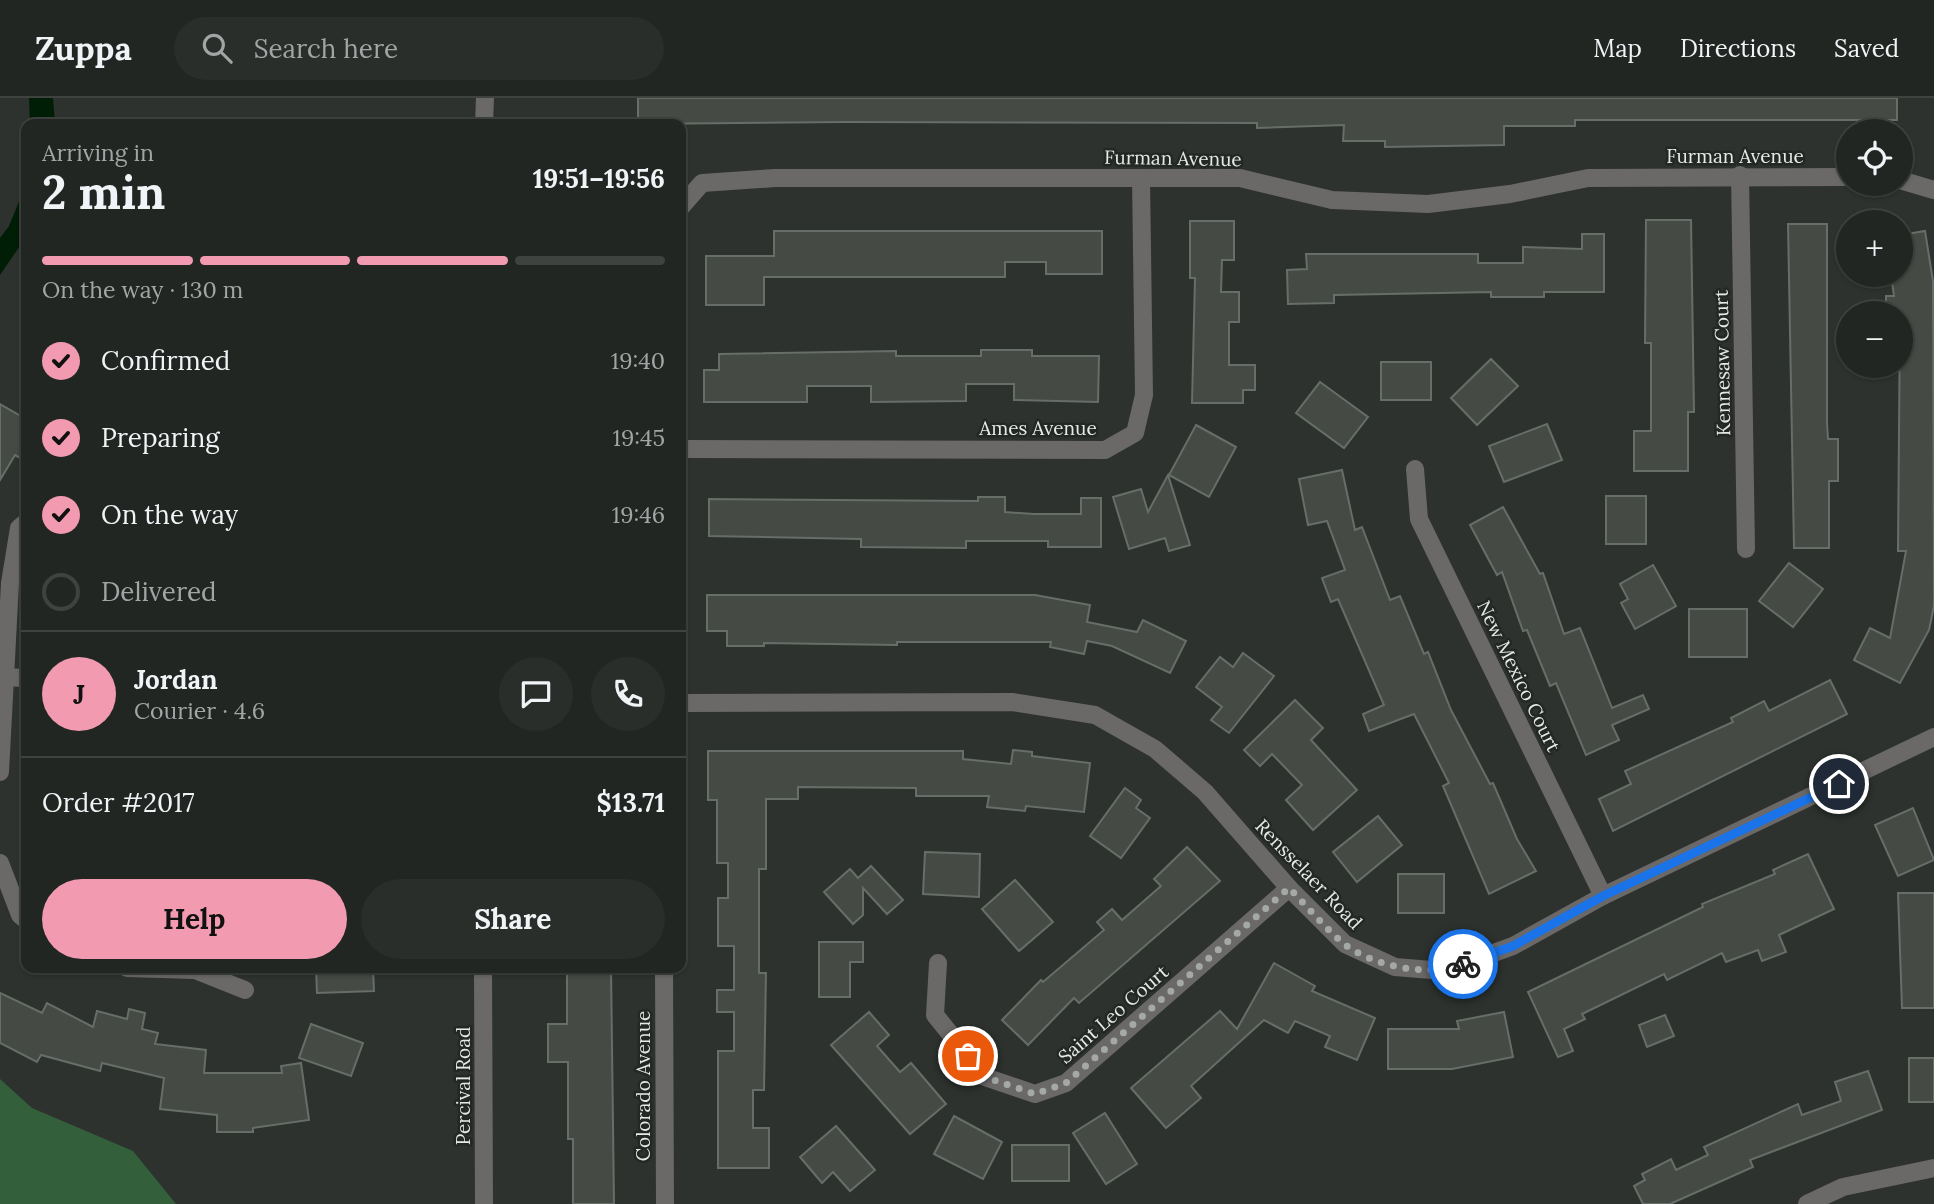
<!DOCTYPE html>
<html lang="en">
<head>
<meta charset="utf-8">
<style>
	:root { --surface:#222622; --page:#2a2e2a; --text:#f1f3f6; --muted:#a2a5a5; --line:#3f4340; --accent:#f29ab0 }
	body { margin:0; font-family:Lora,serif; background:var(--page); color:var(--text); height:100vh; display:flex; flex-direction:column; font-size:26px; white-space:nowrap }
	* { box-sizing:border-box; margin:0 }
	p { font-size:23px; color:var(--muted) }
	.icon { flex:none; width:38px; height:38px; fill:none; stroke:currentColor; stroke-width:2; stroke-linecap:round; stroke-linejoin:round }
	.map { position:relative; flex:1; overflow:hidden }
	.sheet { position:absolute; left:21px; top:21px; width:665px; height:854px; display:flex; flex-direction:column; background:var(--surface); border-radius:14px; box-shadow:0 2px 5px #0004,0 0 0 2px var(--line) }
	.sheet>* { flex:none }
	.fabs { position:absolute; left:1836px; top:21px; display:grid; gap:14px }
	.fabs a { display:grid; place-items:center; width:77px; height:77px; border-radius:50%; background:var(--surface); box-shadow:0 2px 5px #0004,0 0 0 2px var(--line); font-size:35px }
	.pin { position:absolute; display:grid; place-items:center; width:60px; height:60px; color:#fff; margin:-30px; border:4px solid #fff; border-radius:50%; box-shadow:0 2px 7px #0007 }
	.courier { position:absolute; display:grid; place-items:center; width:70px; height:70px; margin:-35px; border:5px solid #1a73e8; border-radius:50%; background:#fff; color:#222; box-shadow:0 2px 9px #0007 }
	.overview em { font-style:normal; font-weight:700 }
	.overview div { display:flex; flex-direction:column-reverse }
	.overview { display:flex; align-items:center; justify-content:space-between; height:119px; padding:0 21px }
	h1 { font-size:46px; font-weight:700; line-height:52px }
	.bar { display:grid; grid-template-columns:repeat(4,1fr); gap:10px 7px; align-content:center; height:84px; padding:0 21px }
	.bar i { height:9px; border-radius:5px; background:var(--line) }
	.bar .active { background:var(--accent) }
	.bar p { grid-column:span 4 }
	.line { display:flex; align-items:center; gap:18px; padding:0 21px; border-top:2px solid var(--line) }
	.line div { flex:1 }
	.round { display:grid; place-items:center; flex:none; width:74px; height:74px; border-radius:37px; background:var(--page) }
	ol { padding:0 21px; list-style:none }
	li { display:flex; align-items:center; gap:21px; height:77px }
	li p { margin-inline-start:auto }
	li .icon { padding:7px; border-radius:50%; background:var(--accent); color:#111; stroke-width:4 }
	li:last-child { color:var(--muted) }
	li i { width:38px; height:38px; border:4px solid var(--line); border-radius:50% }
	.button { display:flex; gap:14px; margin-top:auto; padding:14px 21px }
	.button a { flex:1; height:80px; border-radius:42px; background:var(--accent); color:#111; font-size:28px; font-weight:700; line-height:80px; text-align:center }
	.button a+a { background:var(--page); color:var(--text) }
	header { display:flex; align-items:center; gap:42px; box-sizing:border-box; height:98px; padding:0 35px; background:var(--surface); border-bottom:2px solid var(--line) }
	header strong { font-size:33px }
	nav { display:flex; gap:38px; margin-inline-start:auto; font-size:24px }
	.search { width:490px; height:63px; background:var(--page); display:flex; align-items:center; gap:18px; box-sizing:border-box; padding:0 24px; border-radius:38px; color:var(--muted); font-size:26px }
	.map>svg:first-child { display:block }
</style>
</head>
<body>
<header>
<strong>Zuppa</strong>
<div class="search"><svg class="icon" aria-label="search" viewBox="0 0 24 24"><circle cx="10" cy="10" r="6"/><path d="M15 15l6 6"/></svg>Search here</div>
<nav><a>Map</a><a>Directions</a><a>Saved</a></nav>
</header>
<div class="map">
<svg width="1934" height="1106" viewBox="0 0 1934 1106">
	<rect width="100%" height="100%" fill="#2d322e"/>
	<path fill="#335f3b" d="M 0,981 L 32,1010 L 133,1053 L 176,1106 L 0,1106 Z"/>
	<g fill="#001d05">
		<path d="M 29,0 L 53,0 L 55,26 L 30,26 Z"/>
		<path d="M 26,86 L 26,139 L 0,177 L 0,140 L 9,128 Z"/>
	</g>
	<g fill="#454a45" stroke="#676d68" stroke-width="2">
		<path d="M 638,0 L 1897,0 L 1897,22 L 1575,22 L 1575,28 L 1504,28 L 1504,47 L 1385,49 L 1385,43 L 1343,43 L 1344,27 L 1257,30 L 1257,25 L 846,24 L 638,26 Z"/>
		<path d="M 1646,122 L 1691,122 L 1694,314 L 1688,314 L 1688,373 L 1634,373 L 1634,333 L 1651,333 L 1651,245 L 1645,245 Z"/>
		<path d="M 1190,123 L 1234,123 L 1234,162 L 1222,162 L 1221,194 L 1239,194 L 1239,224 L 1229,224 L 1229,267 L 1255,267 L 1255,292 L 1243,292 L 1243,305 L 1192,305 L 1195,180 L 1190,180 Z"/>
		<path d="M 1788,126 L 1827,126 L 1827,325 L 1828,341 L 1838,341 L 1838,383 L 1829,383 L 1829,450 L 1794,450 Z"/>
		<path d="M 774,133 L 1102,133 L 1102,176 L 1046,176 L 1046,164 L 1005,164 L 1005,179 L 764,179 L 764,207 L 706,207 L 706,158 L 774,158 Z"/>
		<path d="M 1925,133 L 1933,183 L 1934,508 L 1929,532 L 1900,585 L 1854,562 L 1870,530 L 1890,540 L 1906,453 L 1898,453 L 1900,215 L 1886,215 L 1886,198 L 1894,198 L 1891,177 L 1900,177 L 1900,137 Z"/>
		<path d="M 1582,136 L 1604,136 L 1604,194 L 1544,194 L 1544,199 L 1491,199 L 1491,194 L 1334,197 L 1334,205 L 1288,206 L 1287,172 L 1307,171 L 1306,156 L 1478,156 L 1478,165 L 1523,165 L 1523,149 L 1582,151 Z"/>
		<path d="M 981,252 L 1032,252 L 1032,258 L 1099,258 L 1098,304 L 1014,302 L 1014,286 L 966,286 L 966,303 L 871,304 L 871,288 L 807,288 L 807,304 L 704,304 L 704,272 L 719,272 L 719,256 L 896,253 L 896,258 L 981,258 Z"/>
		<path d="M 1491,261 L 1518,288 L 1477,327 L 1451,300 Z"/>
		<rect x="1381" y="264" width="50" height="38"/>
		<path d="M 1320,284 L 1368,319 L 1344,350 L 1296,315 Z"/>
		<path d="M 0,306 L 26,321 L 26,363 L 15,357 L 0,382 Z"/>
		<path d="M 1547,326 L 1562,362 L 1504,384 L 1489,348 Z"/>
		<path d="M 1196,327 L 1236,349 L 1209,399 L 1169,377 Z"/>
		<path d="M 1342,372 L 1355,432 L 1362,429 L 1390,502 L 1400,498 L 1424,556 L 1428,554 L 1451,612 L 1490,686 L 1493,685 L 1517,741 L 1536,773 L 1489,796 L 1443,688 L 1449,685 L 1414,616 L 1369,633 L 1363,616 L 1384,607 L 1338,501 L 1331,504 L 1322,480 L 1345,472 L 1327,423 L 1308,427 L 1299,381 Z"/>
		<path d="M 1168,377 L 1190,447 L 1169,453 L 1165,440 L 1129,451 L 1113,399 L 1141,391 L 1148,414 Z"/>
		<rect x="1606" y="398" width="40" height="48"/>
		<path d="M 978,399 L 1005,399 L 1005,414 L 1034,416 L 1081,416 L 1081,400 L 1101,400 L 1101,449 L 1048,449 L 1048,443 L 966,443 L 966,450 L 861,449 L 861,441 L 709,438 L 709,401 L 978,403 Z"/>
		<path d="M 1503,409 L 1540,476 L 1543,475 L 1564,536 L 1580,530 L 1612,610 L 1643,597 L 1649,611 L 1612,627 L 1619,642 L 1586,657 L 1556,585 L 1550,588 L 1527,532 L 1523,533 L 1502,474 L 1497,477 L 1470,427 Z"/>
		<path d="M 1789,465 L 1823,491 L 1793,529 L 1759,503 Z"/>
		<path d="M 1653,467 L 1676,508 L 1635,531 L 1621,505 L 1628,501 L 1620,486 Z"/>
		<path d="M 707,497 L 1035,497 L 1090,507 L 1087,524 L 1137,534 L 1143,522 L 1186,543 L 1170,575 L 1112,548 L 1087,543 L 1084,556 L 1050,549 L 1051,544 L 897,544 L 897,547 L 764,545 L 764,548 L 727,548 L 727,533 L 707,533 Z"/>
		<rect x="1689" y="511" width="58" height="48"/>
		<path d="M 1243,555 L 1274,578 L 1229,635 L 1211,622 L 1222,609 L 1196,589 L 1220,559 L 1233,569 Z"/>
		<path d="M 1830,582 L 1847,616 L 1613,733 L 1599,701 L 1631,686 L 1625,673 L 1733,624 L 1731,620 L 1764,603 L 1769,613 Z"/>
		<path d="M 1295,602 L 1323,630 L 1311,642 L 1357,692 L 1313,732 L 1286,702 L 1302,687 L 1272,656 L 1260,668 L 1244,652 Z"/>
		<path d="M 1013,652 L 1032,654 L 1032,658 L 1090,665 L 1084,714 L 1026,708 L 1025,713 L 987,709 L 989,698 L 916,698 L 916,690 L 798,689 L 798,701 L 766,701 L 766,771 L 759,771 L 759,875 L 766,875 L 764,992 L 753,992 L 753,1030 L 769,1030 L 769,1070 L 718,1070 L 718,953 L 734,953 L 734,914 L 717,914 L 717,892 L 734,892 L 734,848 L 718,848 L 718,800 L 728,800 L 728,765 L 717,765 L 717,702 L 708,702 L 708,653 L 963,653 L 963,661 L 1011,666 Z"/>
		<path d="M 1125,690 L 1141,702 L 1136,710 L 1150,720 L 1121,760 L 1090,738 Z"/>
		<path d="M 1913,710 L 1934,762 L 1898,778 L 1875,727 Z"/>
		<path d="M 1378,718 L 1402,747 L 1357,784 L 1333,754 Z"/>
		<path d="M 1187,749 L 1220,783 L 1079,905 L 1074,900 L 1028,947 L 1002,922 L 1041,882 L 1043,884 L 1104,832 L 1097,824 L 1112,811 L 1122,822 L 1161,788 L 1154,781 Z"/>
		<path d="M 925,754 L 980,756 L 979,799 L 923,796 Z"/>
		<path d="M 1808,756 L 1834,811 L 1779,837 L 1786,854 L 1762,863 L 1758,852 L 1726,864 L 1722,855 L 1667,882 L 1664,876 L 1582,916 L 1585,921 L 1564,931 L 1573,953 L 1558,959 L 1528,894 L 1703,809 L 1702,806 L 1775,776 L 1773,772 Z"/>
		<path d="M 871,768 L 903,802 L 887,816 L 863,790 L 863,817 L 853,826 L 824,794 L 850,771 L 858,780 Z"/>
		<rect x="1398" y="776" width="46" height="39"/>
		<path d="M 1015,782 L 1053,824 L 1019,853 L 982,811 Z"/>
		<path d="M 1898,795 L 1934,795 L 1934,910 L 1902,910 Z"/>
		<path d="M 819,844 L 863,844 L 863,864 L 850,864 L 850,899 L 819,899 Z"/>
		<path d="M 1274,865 L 1315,888 L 1312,893 L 1375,920 L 1357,962 L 1325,949 L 1330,938 L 1295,923 L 1288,935 L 1264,922 L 1191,988 L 1201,1000 L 1166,1030 L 1131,990 L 1220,913 L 1237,931 Z"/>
		<path d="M 316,870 L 373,870 L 374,893 L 317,895 Z"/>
		<path d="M 567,870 L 611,870 L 614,1106 L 573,1106 L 573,1041 L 568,1041 L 568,964 L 548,964 L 548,926 L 567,926 Z"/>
		<path d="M 0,895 L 42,915 L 47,905 L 93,929 L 97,913 L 127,921 L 129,911 L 145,915 L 142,931 L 158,935 L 155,946 L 206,952 L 204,975 L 282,975 L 281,968 L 301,965 L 309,1022 L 253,1030 L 253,1034 L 217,1034 L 217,1017 L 160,1011 L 164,980 L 102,965 L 100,973 L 41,957 L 37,964 L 0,945 Z"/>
		<path d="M 869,914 L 889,937 L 877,948 L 900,974 L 911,965 L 946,1006 L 910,1036 L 831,947 Z"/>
		<path d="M 1504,914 L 1513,959 L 1452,971 L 1388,971 L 1388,931 L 1459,931 L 1457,923 Z"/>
		<path d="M 1665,917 L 1674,938 L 1647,949 L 1639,927 Z"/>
		<path d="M 311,926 L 363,945 L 351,978 L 299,960 Z"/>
		<rect x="1909" y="960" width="25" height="44"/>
		<path d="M 1868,973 L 1882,1012 L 1750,1062 L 1753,1069 L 1670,1106 L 1643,1106 L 1634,1088 L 1645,1082 L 1642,1076 L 1671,1061 L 1676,1072 L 1708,1057 L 1704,1049 L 1798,1006 L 1802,1017 L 1841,1003 L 1835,984 Z"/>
		<path d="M 1105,1015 L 1137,1066 L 1106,1086 L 1073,1035 Z"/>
		<path d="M 954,1018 L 1002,1044 L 983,1081 L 934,1056 Z"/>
		<path d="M 836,1028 L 875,1072 L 850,1093 L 833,1074 L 822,1085 L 800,1059 Z"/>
		<rect x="1012" y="1047" width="57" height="36"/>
	</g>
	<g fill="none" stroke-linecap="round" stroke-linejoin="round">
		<g stroke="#6b6868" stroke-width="18">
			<path d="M 484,26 L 485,0"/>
			<path d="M 1740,77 L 1746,451"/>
			<path d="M 1900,82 L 1934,92"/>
			<path d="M 681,109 L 702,85 L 775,80 L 1240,80 L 1332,102 L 1428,106 L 1510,96 L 1588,80 L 1848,79"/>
			<path d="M 681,351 L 1105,352 L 1135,335 L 1144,297 L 1141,80"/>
			<path d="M 1415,371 L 1419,421 L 1603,798"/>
			<path d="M 0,579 L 26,580"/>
			<path d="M 681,605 L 1012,604 L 1095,617 L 1155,651 L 1205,694 L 1289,790 L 1345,846 L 1395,869 L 1444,873 L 1513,848 L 1603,798 L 1934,639"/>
			<path d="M 0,674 L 10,485 L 19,430 L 26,424"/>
			<path d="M 0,765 L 20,817 L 26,822"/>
			<path d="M 938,865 L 935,917 L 985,979 L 1035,996 L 1066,985 L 1289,790"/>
			<path d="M 127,870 L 195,872 L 245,892"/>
			<path d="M 483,870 L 484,1106"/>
			<path d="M 664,870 L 665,1106"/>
			<path d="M 1807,1106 L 1843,1089 L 1934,1070"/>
		</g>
	</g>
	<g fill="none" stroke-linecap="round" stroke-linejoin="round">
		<path stroke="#a5a9a6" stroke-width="7" stroke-dasharray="0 12.6" d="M 968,958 L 985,979 L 1035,996 L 1066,985 L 1289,790 C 1307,808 1324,829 1343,845 C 1373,869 1428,879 1463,866"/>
		<path stroke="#1a73e8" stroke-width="9" d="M 1463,866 L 1513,848 L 1603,798 L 1839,686"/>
	</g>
	<g text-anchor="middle" stroke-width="5" stroke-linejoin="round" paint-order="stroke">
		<g font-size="19" fill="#e6e9e6" stroke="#232824">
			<text x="1735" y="65">Furman Avenue</text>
			<text transform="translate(1173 60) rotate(1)" y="7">Furman Avenue</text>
			<text transform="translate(1722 265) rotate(-91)" y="7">Kennesaw Court</text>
			<text x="1038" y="337">Ames Avenue</text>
			<text transform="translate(1519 578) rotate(64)" y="7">New Mexico Court</text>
			<text transform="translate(1309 776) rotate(46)" y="7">Rensselaer Road</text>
			<text transform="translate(1113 916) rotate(-41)" y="7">Saint Leo Court</text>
			<text transform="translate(463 988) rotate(-90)" y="7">Percival Road</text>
			<text transform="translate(643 988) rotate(-90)" y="7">Colorado Avenue</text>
		</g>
	</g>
</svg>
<div class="fabs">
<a><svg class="icon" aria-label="locate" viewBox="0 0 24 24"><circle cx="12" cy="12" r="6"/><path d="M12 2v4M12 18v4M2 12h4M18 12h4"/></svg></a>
<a>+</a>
<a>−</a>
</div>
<div class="pin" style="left:968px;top:958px;background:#ea580c"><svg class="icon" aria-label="bag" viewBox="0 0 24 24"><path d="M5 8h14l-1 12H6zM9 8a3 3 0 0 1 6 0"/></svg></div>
<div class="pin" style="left:1839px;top:686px;background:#1f2937"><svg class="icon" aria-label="home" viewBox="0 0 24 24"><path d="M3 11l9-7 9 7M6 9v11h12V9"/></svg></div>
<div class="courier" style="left:1463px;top:866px"><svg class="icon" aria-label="bike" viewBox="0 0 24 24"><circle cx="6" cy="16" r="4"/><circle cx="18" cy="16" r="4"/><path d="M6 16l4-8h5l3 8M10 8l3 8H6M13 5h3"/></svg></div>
<section class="sheet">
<div class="overview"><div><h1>2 min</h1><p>Arriving in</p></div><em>19:51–19:56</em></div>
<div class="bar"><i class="active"></i><i class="active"></i><i class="active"></i><i></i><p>On the way · 130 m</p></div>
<ol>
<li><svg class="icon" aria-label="check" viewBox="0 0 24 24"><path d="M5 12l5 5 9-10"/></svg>Confirmed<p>19:40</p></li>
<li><svg class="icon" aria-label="check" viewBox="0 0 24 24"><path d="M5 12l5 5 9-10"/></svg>Preparing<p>19:45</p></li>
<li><svg class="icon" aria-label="check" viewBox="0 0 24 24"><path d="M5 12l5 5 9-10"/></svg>On the way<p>19:46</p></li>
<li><i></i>Delivered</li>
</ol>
<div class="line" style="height:126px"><b class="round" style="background:var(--accent);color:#111">J</b><div><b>Jordan</b><p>Courier · 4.6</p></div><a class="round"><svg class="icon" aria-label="chat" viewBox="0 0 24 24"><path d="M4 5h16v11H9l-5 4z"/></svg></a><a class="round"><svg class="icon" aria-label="phone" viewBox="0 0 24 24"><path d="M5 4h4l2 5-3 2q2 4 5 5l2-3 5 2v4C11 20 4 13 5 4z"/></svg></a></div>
<div class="line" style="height:91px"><div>Order #2017</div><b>$13.71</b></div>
<div class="button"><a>Help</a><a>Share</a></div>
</section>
</div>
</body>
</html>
